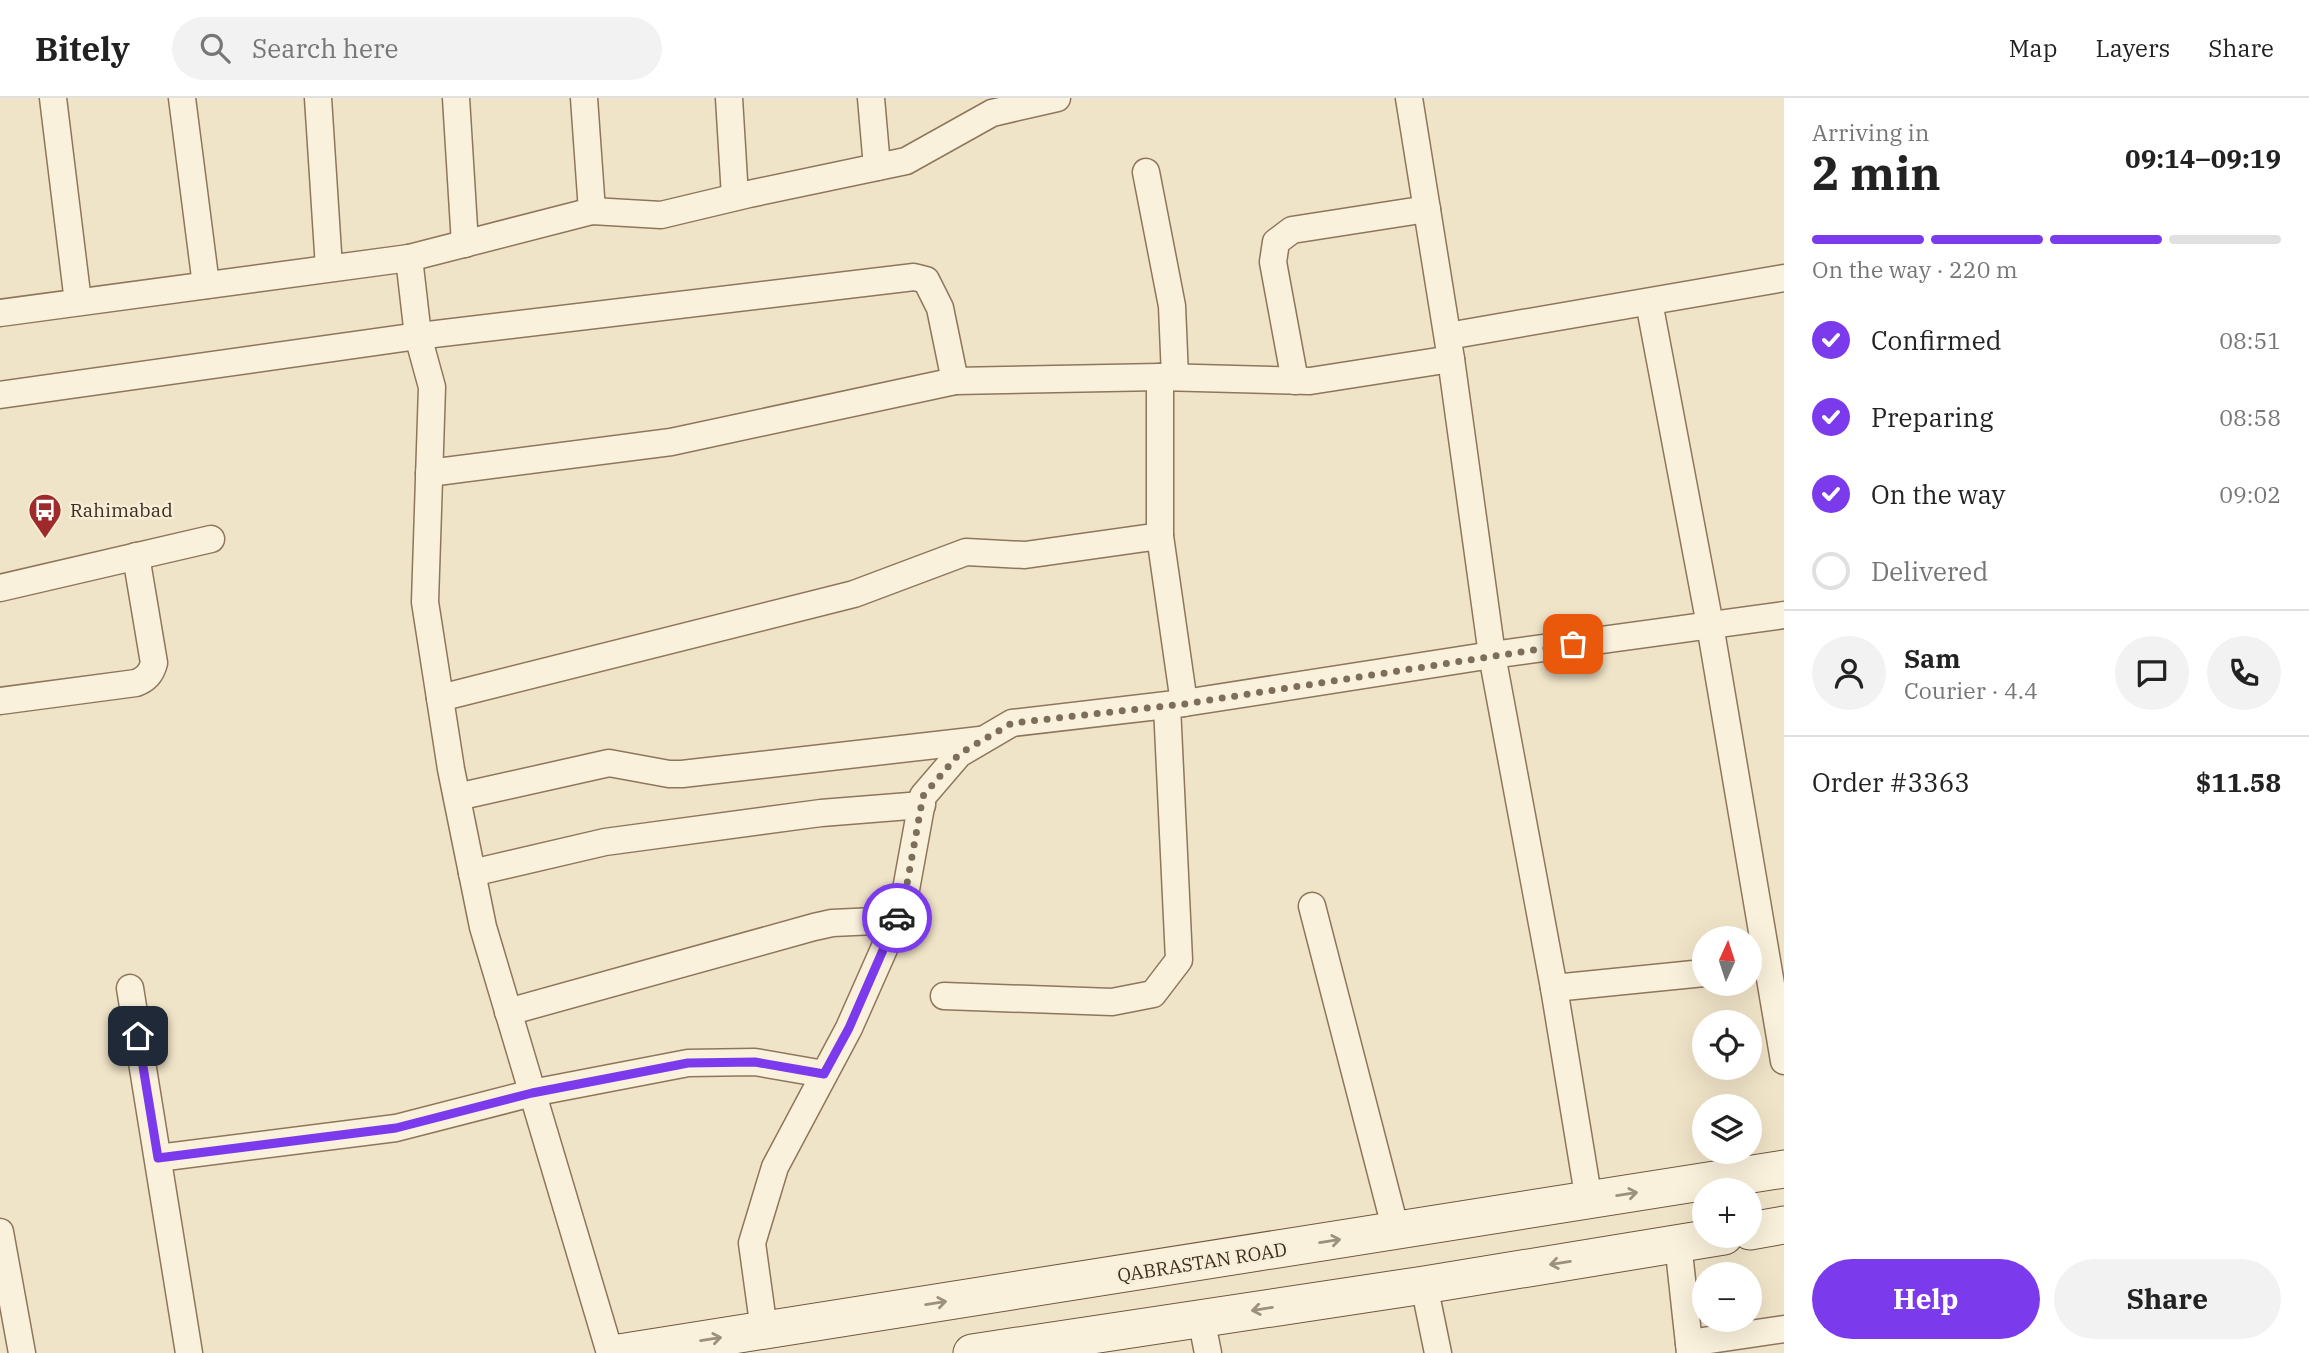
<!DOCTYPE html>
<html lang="en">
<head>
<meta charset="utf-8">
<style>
	:root { --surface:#fff; --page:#f2f2f2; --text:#222; --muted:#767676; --line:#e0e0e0; --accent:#7c3aed }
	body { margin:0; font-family:"IBM Plex Serif",serif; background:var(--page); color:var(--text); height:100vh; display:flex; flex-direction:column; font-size:26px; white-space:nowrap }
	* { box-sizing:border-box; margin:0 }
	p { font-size:23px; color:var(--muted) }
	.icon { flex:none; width:38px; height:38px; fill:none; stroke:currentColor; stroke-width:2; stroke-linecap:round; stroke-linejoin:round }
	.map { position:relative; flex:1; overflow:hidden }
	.drawer { display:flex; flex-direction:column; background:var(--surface); width:525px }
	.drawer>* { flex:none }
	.needle { width:46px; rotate:3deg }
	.tools { position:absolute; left:1692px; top:828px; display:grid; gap:14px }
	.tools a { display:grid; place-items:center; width:70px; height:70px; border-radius:50%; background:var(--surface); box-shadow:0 7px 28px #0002; font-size:35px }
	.pin { position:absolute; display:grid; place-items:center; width:60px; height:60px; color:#fff; margin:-30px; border-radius:14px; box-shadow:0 4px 10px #0006 }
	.courier { position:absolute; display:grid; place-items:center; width:70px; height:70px; margin:-35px; border:5px solid #7c3aed; border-radius:50%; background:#fff; color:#222; box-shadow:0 2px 9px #0007 }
	.overview em { font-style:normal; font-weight:800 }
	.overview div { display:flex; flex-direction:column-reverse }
	.overview { display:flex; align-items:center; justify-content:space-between; height:119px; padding:0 28px }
	h1 { font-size:46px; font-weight:800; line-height:52px }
	.bar { display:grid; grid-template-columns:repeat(4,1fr); gap:10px 7px; align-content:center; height:84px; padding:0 28px }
	.bar i { height:9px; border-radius:5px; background:var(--line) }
	.bar .selected { background:var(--accent) }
	.bar p { grid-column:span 4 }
	.line { display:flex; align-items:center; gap:18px; padding:0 28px; border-top:2px solid var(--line) }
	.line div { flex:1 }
	.round { display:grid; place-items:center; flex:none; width:74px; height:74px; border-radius:37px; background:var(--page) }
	ol { padding:0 28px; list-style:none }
	li { display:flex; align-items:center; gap:21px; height:77px }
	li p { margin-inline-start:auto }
	li .icon { padding:7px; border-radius:50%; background:var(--accent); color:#fff; stroke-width:4 }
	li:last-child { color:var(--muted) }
	li i { width:38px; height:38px; border:4px solid var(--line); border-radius:50% }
	.cta { display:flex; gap:14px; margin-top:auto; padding:14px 28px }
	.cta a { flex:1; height:80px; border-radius:42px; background:var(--accent); color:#fff; font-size:28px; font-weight:800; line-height:80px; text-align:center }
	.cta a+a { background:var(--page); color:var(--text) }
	header { display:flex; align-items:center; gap:42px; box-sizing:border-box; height:98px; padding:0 35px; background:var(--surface); border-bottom:2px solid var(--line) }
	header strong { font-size:33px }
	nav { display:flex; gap:38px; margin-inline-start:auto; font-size:24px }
	.search { width:490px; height:63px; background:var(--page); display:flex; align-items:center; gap:18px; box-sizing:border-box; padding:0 24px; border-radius:38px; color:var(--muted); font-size:26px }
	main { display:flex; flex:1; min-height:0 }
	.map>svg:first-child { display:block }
</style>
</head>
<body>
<header>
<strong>Bitely</strong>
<div class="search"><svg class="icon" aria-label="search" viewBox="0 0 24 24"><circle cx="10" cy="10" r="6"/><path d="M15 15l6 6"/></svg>Search here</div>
<nav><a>Map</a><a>Layers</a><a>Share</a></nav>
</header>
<main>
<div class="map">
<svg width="1784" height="1255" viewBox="0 0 1784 1255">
	<rect width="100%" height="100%" fill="#f0e4c8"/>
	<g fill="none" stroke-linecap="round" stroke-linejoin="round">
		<defs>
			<g id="minor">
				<path d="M 53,0 L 78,204"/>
				<path d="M 182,0 L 206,187"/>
				<path d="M 318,0 L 329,170"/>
				<path d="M 456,0 L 465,146"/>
				<path d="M 584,0 L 592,113"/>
				<path d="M 729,0 L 735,99"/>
				<path d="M 871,0 L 877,69"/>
				<path d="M 1409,0 L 1451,261 L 1492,557 L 1554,890 L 1589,1103"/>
				<path d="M 1146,74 L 1172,208 L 1175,279"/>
				<path d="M 409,160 L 418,238 L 432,289 L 425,504 L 451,671 L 483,829 L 610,1255"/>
				<path d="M 1649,204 L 1710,527 L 1784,963"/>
				<path d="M 0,215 L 409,160 L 592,113 L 661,117 L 749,96 L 906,63 L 992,15 L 1057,0"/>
				<path d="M 1448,238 L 1784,180"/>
				<path d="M 1160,279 L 1160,438 L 1184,605"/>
				<path d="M 1295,283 L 1273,164 L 1276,144 L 1292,132 L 1427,111"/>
				<path d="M 0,297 L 418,238 L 914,179 L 926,182 L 940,210 L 955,283"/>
				<path d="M 429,375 L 671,344 L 955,283 L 1160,279 L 1310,283 L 1451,261"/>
				<path d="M 0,490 L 211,441"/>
				<path d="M 440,600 L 854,496 L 966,454 L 1025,457 L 1160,438"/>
				<path d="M 0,603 L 136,585 C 146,581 151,576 154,565 L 136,458"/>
				<path d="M 457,699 L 609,665 L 669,676 L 682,676 L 980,642"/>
				<path d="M 472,775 L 605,744 L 821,715 L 922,707"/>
				<path d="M 1312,808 L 1396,1133"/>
				<path d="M 130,890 L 189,1255"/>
				<path d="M 1554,890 L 1704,875"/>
				<path d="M 944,898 L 1112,904 L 1153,896 L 1179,862 L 1167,608"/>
				<path d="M 508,914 L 814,829 L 832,825 L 897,822"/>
				<path d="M 158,1060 L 396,1030 L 532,995 L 688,965 L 755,964 L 824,976"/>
				<path d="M 0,1134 L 22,1255"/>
				<path d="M 1678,1145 L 1690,1255"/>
				<path d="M 1424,1187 L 1438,1255"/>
				<path d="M 1201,1220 L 1208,1255"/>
				<path d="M 764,1232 L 752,1145 L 775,1069 L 849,930 L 903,808 L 923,698 L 959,656 L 1012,625 L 1184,605 L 1492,557 L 1784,517"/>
				<path d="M 1689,1245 L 1784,1231"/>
			</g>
			<g id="secondary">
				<path d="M 1750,1133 L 1784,1127"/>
				<path d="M 619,1255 L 1784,1071"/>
				<path d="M 972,1255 L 1424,1187 L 1724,1138"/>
			</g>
		</defs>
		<use href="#minor" stroke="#8d765c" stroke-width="29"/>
		<use href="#secondary" stroke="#6f573f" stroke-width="39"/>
		<use href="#minor" stroke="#faf1dc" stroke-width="26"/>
		<use href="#secondary" stroke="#faf1dc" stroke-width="37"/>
	</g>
	<defs><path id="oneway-shaft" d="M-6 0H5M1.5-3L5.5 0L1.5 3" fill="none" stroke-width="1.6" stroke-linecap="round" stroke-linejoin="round" transform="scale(1.75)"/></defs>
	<g stroke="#9c907e">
		<use href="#oneway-shaft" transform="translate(1627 1096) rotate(-9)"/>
		<use href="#oneway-shaft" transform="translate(1330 1143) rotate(-9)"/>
		<use href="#oneway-shaft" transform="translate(1560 1165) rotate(171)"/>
		<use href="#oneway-shaft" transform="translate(936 1205) rotate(-9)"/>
		<use href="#oneway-shaft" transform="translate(1262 1211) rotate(171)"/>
		<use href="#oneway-shaft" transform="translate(711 1241) rotate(-9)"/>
	</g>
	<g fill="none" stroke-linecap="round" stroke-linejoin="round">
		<path stroke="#7c6e5b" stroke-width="7" stroke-dasharray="0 12.6" d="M 897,820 L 903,808 L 923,698 L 959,656 L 1012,625 L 1184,606 L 1573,546"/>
		<path stroke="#7c3aed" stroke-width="9" d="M 138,938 L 158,1060 L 396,1030 L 532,995 L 688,965 L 755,964 L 824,976 L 849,930 L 897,820"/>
	</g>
	<defs>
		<symbol id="bus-pin" viewBox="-11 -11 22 30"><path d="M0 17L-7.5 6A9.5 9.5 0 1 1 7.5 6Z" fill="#9e2a2b" stroke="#f7eed8"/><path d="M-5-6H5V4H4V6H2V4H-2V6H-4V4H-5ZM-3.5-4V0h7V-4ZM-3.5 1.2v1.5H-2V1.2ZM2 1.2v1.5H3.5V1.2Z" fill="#fff"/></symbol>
	</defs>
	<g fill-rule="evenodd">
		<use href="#bus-pin" x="26" y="393" width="38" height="52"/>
	</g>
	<g text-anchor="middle" stroke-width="5" stroke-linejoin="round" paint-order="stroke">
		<g font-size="19" fill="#3d2e20" stroke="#f7eed8" text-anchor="start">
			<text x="70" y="419">Rahimabad</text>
		</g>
		<g font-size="19" fill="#3d2e20" stroke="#f7eed8">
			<text transform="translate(1202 1164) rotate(-9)" y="7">QABRASTAN ROAD</text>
		</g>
	</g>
</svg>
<div class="tools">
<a><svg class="needle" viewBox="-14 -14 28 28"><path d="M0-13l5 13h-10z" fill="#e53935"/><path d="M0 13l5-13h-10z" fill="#767676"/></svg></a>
<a><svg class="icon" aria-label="locate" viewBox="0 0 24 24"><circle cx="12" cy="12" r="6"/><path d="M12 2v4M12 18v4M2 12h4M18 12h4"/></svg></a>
<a><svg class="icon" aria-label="layers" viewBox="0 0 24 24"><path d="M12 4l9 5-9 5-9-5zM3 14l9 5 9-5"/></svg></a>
<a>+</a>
<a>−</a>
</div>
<div class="pin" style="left:1573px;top:546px;background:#ea580c"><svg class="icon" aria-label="bag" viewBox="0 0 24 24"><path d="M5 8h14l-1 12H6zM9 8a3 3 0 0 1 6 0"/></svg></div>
<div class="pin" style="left:138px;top:938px;background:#1f2937"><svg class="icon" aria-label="home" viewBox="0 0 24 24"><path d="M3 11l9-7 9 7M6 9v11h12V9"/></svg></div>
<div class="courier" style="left:897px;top:820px"><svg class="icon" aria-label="car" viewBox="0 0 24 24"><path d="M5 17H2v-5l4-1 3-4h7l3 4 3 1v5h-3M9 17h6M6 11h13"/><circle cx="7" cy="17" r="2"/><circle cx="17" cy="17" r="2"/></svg></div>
</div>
<section class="drawer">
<div class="overview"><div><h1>2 min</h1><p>Arriving in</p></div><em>09:14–09:19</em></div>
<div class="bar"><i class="selected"></i><i class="selected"></i><i class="selected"></i><i></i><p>On the way · 220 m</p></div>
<ol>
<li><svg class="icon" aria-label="check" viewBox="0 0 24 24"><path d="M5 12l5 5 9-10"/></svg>Confirmed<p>08:51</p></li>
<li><svg class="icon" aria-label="check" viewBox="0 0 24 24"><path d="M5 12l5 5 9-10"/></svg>Preparing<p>08:58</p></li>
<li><svg class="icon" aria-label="check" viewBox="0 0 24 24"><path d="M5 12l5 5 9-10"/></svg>On the way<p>09:02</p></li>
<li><i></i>Delivered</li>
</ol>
<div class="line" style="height:126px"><a class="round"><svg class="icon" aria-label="person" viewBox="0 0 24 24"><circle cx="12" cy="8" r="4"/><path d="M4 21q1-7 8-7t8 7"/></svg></a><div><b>Sam</b><p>Courier · 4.4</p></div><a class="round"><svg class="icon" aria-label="chat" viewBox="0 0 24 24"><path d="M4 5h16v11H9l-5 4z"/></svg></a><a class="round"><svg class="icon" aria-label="phone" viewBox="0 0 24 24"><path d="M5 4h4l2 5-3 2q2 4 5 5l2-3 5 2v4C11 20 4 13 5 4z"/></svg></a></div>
<div class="line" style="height:91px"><div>Order #3363</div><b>$11.58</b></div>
<div class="cta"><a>Help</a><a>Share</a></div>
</section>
</main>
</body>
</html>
